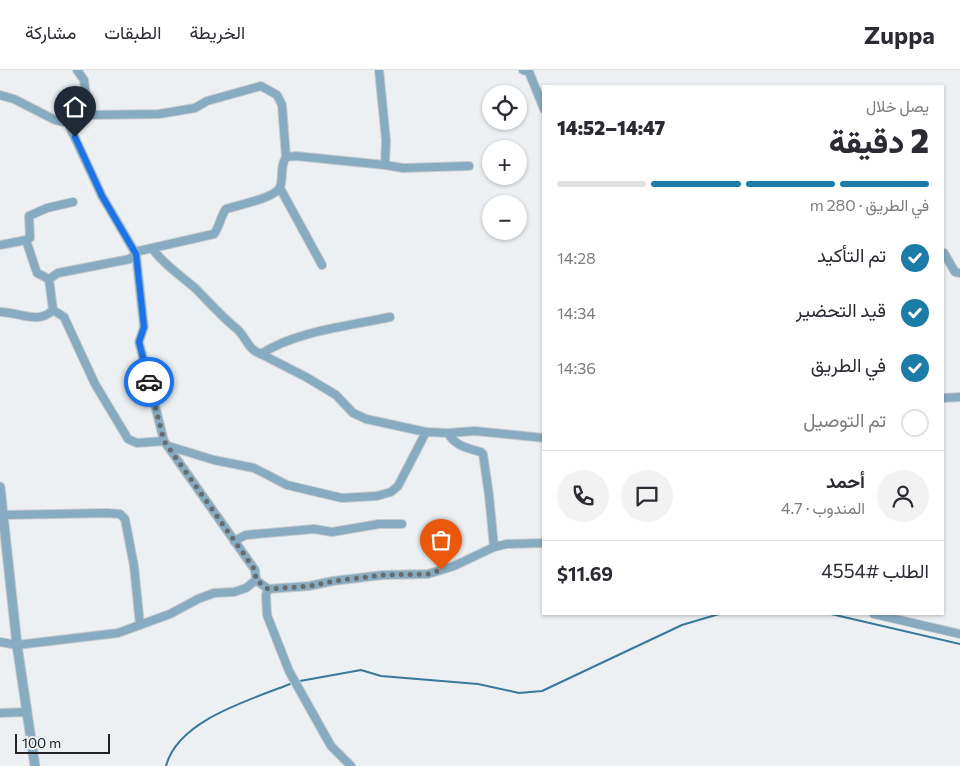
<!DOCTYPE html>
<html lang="ar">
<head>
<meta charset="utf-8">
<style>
	:root { --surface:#fff; --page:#f2f2f3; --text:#2b2b33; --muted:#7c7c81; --line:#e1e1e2; --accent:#1c7ca8 }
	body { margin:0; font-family:Commissioner,Vazirmatn,sans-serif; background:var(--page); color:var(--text); direction:rtl; height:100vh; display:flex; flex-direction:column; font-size:19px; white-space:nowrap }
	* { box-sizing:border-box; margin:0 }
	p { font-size:16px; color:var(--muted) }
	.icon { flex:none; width:28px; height:28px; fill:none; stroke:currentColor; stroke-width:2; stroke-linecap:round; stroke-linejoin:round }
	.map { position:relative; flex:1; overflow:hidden; direction:ltr }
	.panel { position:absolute; left:542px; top:15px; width:402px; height:530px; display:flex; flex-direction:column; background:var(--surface); border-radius:0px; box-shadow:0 1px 4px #0004; direction:rtl }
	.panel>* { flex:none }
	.controls { position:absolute; left:482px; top:15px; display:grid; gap:10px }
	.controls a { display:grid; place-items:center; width:45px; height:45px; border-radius:50%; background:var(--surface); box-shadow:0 1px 4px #0004; font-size:25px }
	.scale { position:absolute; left:15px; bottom:12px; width:95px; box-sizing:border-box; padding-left:5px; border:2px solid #212324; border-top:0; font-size:14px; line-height:18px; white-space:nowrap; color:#212324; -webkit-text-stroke:4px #ecf0f3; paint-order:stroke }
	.pin { position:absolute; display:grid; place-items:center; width:42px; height:42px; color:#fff; margin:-51px -21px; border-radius:50% 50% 50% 0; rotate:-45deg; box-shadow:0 0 5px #0007 }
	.pin .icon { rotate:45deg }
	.courier { position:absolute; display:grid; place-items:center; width:50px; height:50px; margin:-25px; border:4px solid #1a73e8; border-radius:50%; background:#fff; color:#222; box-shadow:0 1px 6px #0007 }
	.summary em { font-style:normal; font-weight:800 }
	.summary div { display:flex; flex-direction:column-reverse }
	.summary { display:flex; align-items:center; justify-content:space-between; height:85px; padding:0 15px }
	h1 { font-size:32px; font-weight:800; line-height:38px }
	.bar { display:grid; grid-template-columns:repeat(4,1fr); gap:8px 5px; align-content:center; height:60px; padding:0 15px }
	.bar i { height:6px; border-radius:4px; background:var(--line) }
	.bar .active { background:var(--accent) }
	.bar p { grid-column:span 4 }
	.line { display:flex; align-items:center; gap:12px; padding:0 15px; border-top:1px solid var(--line) }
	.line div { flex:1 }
	.round { display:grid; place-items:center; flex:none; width:52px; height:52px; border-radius:26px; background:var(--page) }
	ol { padding:0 15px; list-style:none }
	li { display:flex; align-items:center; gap:15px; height:55px }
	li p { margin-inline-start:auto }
	li .icon { padding:5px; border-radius:50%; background:var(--accent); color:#fff; stroke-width:4 }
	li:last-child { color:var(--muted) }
	li i { width:28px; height:28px; border:2px solid var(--line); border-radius:50% }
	header { display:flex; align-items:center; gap:30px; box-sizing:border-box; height:70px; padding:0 25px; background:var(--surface); border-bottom:1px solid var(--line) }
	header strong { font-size:24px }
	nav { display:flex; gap:28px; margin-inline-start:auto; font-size:18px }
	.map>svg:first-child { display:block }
</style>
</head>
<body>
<header>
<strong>Zuppa</strong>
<nav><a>الخريطة</a><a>الطبقات</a><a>مشاركة</a></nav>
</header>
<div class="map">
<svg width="960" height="696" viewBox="0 0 960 696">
	<rect width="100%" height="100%" fill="#ecf0f3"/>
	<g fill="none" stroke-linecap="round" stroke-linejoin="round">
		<g stroke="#38789a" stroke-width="2">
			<path d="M 831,544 L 960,574"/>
			<path d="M 300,611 L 361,600 L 381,606 L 478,614 L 519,623 L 542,621 L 682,555 L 719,544"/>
			<path d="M 166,696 C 178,650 250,630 290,614"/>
		</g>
		<defs>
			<g id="minor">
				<path d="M 77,0 L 84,10 L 88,45"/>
				<path d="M 523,0 L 529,2 L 544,39"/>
				<path d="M 0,25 L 14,29 L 55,50 L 68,53 L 88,45 L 159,44 L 195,38 L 207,31 L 261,16 L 277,25 L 282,35 L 286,87"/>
				<path d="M 68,53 L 102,126 L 136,184 L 144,257 L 139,272 L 164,371 L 255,500 L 256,510 L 268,519 L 309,516 L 333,511 L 383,505 L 428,504 L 454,496 L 494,477 L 507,474 L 544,473"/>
				<path d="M 385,95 L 403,98 L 469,96"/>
				<path d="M 280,118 L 322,195"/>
				<path d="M 26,170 L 30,168 L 29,146 L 47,138 L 73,132"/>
				<path d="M 0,175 L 26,170 L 37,203 L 49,209"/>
				<path d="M 152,178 C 163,194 180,205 195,218 C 209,232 222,247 237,259 C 247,268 247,279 261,284 C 296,261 349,256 390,247"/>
				<path d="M 944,183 L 955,202 L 960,203"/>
				<path d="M 53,240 L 64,247 L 95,314 L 128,369 L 137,373 L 164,371"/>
				<path d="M 0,242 C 19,242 38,255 53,240 L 49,209 L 58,203 L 130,189 L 139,181 L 214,164 C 220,156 220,147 226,139 C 238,135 276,128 280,117 C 284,107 279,99 286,87 L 296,86 L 385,95 L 386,70 L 379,0"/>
				<path d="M 944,328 L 960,327"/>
				<path d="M 426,362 L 448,363 L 475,361 L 544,368"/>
				<path d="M 448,363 C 455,376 467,378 481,382 L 483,384 L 489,425 L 494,477"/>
				<path d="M 168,376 L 214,390 L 254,398 L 287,415 L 342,428 L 377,426 L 391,422 L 398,416 L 426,362 L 366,349 L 353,343 L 336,325 L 306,307 L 261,284"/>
				<path d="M 0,448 L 4,445 L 107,443 L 120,444 L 125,449 L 134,496 L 140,555"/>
				<path d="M 234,471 L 246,465 L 314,459 L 332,462 L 379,454 L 402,454"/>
				<path d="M 268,519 L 266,525 L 267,545 L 289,601 L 331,676 L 351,696"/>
				<path d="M 874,544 L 960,564"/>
				<path d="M 0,572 L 17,575 L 118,563 L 170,544 L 198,529 L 214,523 L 234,522 L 246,518 L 256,510"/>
				<path d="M 0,643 L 27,642"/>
			</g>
			<path id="tertiary" d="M 0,417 L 17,575 L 35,696"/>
		</defs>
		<use href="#minor" stroke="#c7cbce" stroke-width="10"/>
		<use href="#tertiary" stroke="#c7cbce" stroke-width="11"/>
		<use href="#minor" stroke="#87abc0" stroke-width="8"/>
		<use href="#tertiary" stroke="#87abc0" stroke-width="9"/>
	</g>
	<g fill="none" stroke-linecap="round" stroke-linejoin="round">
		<path stroke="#686b6c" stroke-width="5" stroke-dasharray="0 9" d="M 149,312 L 164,371 L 255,500 L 256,510 L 268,519 L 310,516 L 334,511 L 383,505 L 428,504 L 441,500"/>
		<path stroke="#1a73e8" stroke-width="6" d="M 75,67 L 102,126 L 136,184 L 144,257 L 139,272 L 149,312"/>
	</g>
</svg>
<div class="controls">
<a><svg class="icon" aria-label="locate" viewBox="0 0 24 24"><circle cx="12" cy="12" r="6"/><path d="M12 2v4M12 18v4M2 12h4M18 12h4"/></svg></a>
<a>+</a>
<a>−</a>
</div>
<div class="scale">100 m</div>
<div class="pin" style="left:441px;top:500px;background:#ea580c"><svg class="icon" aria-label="bag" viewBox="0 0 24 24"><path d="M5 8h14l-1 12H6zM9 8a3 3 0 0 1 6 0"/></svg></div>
<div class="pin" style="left:75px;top:67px;background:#1f2937"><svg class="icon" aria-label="home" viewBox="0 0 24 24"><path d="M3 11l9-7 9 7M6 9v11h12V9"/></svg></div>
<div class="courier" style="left:149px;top:312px"><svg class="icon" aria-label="car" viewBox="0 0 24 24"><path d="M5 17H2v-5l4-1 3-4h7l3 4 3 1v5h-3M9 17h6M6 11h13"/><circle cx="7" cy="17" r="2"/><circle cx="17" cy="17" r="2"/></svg></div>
<section class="panel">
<div class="summary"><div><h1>2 دقيقة</h1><p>يصل خلال</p></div><em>14:47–14:52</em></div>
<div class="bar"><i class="active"></i><i class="active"></i><i class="active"></i><i></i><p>في الطريق · 280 m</p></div>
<ol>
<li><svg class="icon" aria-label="check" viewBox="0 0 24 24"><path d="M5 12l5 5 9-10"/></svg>تم التأكيد<p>14:28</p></li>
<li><svg class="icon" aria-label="check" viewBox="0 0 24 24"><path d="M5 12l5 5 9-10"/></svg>قيد التحضير<p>14:34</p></li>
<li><svg class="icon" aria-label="check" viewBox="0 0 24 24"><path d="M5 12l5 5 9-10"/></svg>في الطريق<p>14:36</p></li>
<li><i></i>تم التوصيل</li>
</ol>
<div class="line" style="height:90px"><a class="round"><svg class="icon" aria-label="person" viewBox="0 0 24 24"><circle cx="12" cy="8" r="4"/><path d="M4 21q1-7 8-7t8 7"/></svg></a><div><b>أحمد</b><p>المندوب · 4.7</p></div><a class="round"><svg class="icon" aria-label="chat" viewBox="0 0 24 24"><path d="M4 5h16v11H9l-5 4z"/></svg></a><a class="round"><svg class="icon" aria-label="phone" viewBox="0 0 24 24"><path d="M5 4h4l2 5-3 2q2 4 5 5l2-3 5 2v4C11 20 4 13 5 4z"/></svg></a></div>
<div class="line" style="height:65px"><div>الطلب #4554</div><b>$11.69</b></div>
</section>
</div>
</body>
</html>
